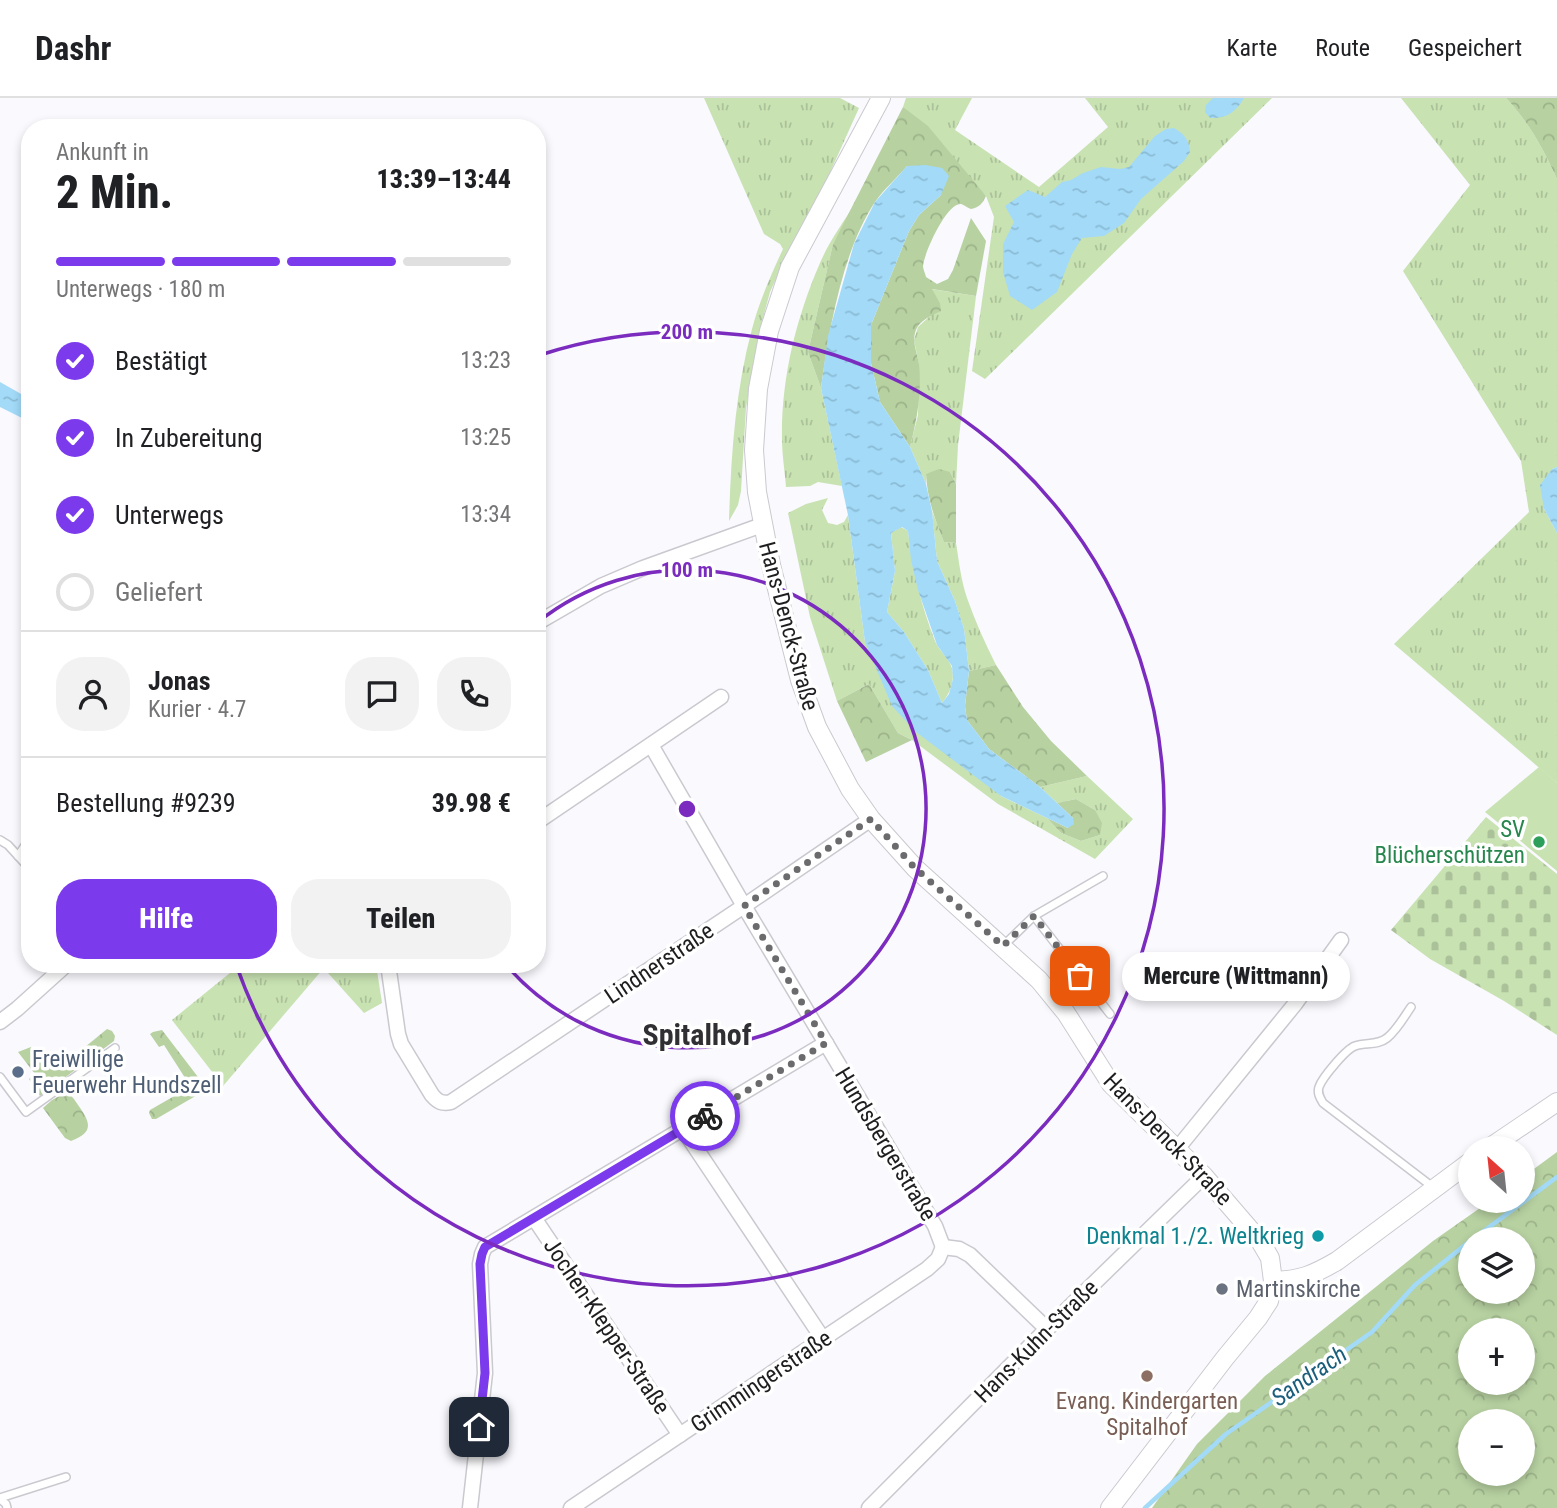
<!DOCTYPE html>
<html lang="de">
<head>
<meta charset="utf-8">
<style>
	:root { --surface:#fff; --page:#f2f2f2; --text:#202124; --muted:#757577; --line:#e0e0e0; --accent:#7c3aed }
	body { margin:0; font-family:"Roboto Condensed",sans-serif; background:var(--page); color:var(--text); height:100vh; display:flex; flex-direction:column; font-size:26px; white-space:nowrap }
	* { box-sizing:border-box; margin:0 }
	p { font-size:23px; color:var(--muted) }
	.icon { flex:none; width:38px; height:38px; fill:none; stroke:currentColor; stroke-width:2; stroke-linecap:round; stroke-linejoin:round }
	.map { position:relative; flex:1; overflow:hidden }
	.side { position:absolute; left:21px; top:21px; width:525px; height:854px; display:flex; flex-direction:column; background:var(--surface); border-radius:28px; box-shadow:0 4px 10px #0003 }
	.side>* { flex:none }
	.needle { width:46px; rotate:333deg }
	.controls { position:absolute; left:1458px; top:1038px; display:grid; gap:14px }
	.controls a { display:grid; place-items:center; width:77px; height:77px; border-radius:50%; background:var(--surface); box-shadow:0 4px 10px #0003; font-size:35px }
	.pin { position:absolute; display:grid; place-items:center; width:60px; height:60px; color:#fff; margin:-30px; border-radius:14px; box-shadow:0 4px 10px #0006 }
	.courier { position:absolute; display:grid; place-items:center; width:70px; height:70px; margin:-35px; border:5px solid #7c3aed; border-radius:50%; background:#fff; color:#222; box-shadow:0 2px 9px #0007 }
	.bubble { position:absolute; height:49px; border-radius:24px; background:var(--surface); box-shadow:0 4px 10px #0003; font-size:23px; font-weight:800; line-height:49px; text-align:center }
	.summary em { font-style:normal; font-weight:800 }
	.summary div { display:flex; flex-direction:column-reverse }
	.summary { display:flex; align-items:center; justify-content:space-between; height:119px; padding:0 35px }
	h1 { font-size:46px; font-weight:800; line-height:52px }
	.bar { display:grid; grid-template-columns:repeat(4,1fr); gap:10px 7px; align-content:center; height:84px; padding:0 35px }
	.bar i { height:9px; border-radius:5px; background:var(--line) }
	.bar .selected { background:var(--accent) }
	.bar p { grid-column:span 4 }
	.line { display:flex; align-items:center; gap:18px; padding:0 35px; border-top:2px solid var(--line) }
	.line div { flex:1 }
	.round { display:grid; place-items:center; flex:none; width:74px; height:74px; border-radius:28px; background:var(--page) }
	ol { padding:0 35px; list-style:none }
	li { display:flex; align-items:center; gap:21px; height:77px }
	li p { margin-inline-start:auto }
	li .icon { padding:7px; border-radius:50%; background:var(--accent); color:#fff; stroke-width:4 }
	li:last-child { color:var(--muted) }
	li i { width:38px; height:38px; border:4px solid var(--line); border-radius:50% }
	.button { display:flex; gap:14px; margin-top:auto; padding:14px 35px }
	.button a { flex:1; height:80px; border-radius:28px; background:var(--accent); color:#fff; font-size:28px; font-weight:800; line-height:80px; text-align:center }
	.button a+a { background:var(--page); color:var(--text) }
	header { display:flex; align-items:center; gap:42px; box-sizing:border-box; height:98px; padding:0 35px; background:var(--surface); border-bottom:2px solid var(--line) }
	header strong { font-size:33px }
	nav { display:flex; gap:38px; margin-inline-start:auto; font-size:24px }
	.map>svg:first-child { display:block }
</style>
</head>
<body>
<header>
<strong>Dashr</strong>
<nav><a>Karte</a><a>Route</a><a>Gespeichert</a></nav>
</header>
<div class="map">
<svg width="1557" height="1410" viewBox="0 0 1557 1410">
	<defs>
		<pattern id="grass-tufts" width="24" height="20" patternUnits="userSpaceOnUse" patternTransform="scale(1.75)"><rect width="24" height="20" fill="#c8e2b2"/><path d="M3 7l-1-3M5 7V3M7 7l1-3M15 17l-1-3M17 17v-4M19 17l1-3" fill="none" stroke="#abc199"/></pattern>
		<pattern id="forest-crowns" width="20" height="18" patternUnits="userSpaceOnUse" patternTransform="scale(1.75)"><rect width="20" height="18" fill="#b7d1a1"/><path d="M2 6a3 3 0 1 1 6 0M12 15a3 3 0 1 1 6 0" fill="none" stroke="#9db38a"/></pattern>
		<pattern id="cemetery-stones" width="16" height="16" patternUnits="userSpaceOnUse" patternTransform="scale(1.75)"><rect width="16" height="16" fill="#c8e2b2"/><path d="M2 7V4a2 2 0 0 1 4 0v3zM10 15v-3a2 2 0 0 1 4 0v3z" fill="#abc199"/></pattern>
		<pattern id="water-ripples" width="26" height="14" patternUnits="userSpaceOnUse" patternTransform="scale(1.75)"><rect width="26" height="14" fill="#a2daf8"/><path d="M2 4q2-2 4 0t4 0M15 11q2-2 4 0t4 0" fill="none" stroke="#8bbbd4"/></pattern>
	</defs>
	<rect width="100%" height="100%" fill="#f9f9fe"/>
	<g fill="url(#grass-tufts)">
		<path d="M 704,0 L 840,0 L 859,10 L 823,90 L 788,155 L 770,194 L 759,235 L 746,310 L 741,393 L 738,407 L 729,423 C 731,359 735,294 752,231 C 759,204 771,177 783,151 L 780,146 L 764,136 Z"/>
		<path d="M 906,0 L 972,0 L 955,32 L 1039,89 L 1108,29 L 1085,0 L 1272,0 L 985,281 L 972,273 L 994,119 L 986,98 L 903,9 Z"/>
		<path d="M 1401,0 L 1506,0 C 1528,23 1544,52 1557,81 L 1557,369 L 1552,371 L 1544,411 L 1557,435 L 1557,685 L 1394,546 L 1529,414 L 1521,363 L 1403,173 L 1470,87 Z"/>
		<path d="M 856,105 L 833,146 L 808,254 L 821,290 L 842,388 L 818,384 L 810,388 L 786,389 C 785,374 782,357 782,341 C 781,281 796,220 820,165 C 829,144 843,124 856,105 Z"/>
		<path d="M 931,191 L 976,198 L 958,347 L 956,386 L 950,374 L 926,376 L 926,386 L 910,349 L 918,317 L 919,267 L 914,242 L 918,229 L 930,218 L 940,205 Z"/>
		<path d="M 828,400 L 822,412 L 828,425 L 837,427 L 844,424 L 848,417 L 865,544 L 1001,698 L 1047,720 L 1061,735 L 1081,743 L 1100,737 L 1095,712 L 1076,701 L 1057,705 L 1040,689 L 1087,678 L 1133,721 L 1095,761 L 998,706 L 912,642 L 898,635 L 869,586 L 837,603 L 810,519 L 788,415 L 806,406 Z"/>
		<path d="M 932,413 L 944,444 L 956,445 C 959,464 961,482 967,500 C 975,523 985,545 996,567 L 969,573 L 964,531 L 955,503 L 937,463 Z"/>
		<path d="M 901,429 L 908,433 C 912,471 921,507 935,543 C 939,553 949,560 952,570 C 955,584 950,595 942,605 L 928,572 L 904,534 L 887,514 L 895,473 L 891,435 Z"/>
		<path d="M 241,866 L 318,866 L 323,871 L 223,988 L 172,922 Z"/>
		<path d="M 342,866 L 376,866 L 382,905 L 364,915 L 328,875 Z"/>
	</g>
	<g fill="url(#forest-crowns)" fill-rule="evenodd">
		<path d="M 1506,0 L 1557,0 L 1557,81 C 1544,52 1528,23 1506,0 Z"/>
		<path d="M 903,9 L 928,28 L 986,98 C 982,106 980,109 971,111 C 970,111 962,106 961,106 C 947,104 924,155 923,168 C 923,171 925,175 926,179 L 937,186 L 948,181 L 953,172 L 971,120 L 986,143 L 976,198 L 932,191 L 940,205 L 941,213 C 934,216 923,221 918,228 C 910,240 917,254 919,266 C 922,294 917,322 910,349 L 880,304 L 871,265 L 871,227 L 909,133 L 919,117 L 941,97 L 907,68 C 897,80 884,91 875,104 C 842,154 829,232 821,290 L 808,254 L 833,146 Z"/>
		<path d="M 939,371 L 950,374 L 956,386 L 956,445 L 944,444 C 935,422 927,400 926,376 Z"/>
		<path d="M 996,567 L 1023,609 L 1051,643 L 1087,678 L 1040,689 L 989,651 L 967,622 L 965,608 L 969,573 Z"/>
		<path d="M 869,586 L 898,635 L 912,642 L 866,664 L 837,603 Z"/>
		<path d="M 1076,701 L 1095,712 L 1102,725 L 1100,737 L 1081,743 L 1061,735 L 1047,720 L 1068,730 L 1073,720 L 1057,705 Z"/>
		<path d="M 107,931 L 112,933 L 115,938 L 114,943 L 40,998 L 29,981 L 35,976 L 18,954 L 31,949 L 40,959 L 59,967 L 68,963 Z"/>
		<path d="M 162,932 L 198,979 L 202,987 L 199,996 L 156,1021 L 152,1021 L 149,1015 L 150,1012 L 183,993 L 189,986 L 164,947 L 159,949 L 150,936 L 153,934 Z"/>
		<path d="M 65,995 C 72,997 74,1001 78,1007 C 90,1024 95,1034 71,1043 L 65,1040 L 43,1010 L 52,1002 Z"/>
		<path d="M 1557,1054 L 1557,1410 L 1152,1410 L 1197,1346 L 1265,1278 L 1433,1143 L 1490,1103 L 1522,1102 L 1523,1079 ZM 1470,1141 L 1522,1141 L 1522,1194 L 1470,1194 ZM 1470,1232 L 1522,1232 L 1522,1284 L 1470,1284 ZM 1470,1323 L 1522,1323 L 1522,1376 L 1470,1376 Z"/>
	</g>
	<path fill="url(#cemetery-stones)" d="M 1486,719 L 1557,776 L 1557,937 L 1504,903 L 1430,861 L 1391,832 Z"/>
	<path fill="#c8e2b2" d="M 1539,669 L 1557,685 L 1557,773 L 1485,714 Z"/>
	<g fill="url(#water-ripples)" fill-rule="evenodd">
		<path d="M 1213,0 L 1244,0 C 1236,14 1226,21 1210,20 L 1205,14 L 1206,7 Z"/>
		<path d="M 1174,30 C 1184,36 1189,41 1190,54 L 1184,63 L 1141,101 L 1124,125 L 1104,138 L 1082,140 L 1072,156 L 1057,194 L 1032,212 L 1010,198 L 1003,174 L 1003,146 L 1014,124 L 1005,108 L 1028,92 L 1045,99 L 1062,84 L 1071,82 L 1083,75 L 1101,69 L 1120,71 L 1129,69 L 1155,38 L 1166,31 Z"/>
		<path d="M 925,67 L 942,70 L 949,78 L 941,97 L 919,117 L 909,133 L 871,227 L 871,265 L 880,304 L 910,349 L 926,386 L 932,413 L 937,463 L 955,503 L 964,531 L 969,573 L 965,608 L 967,622 L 989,651 L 1040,689 L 1073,720 L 1074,726 L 1068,730 L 1001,698 L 916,634 L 892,608 L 865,544 L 848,417 L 821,290 L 828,238 L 854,146 L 875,104 L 907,68 ZM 902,429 L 908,433 L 911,462 L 918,492 L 937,547 L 952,568 L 953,581 L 949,596 L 942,605 L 928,572 L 904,534 L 887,514 L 895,473 L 891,435 Z"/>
		<path d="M 0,284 L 30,301 L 30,326 L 24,321 L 0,309 Z"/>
		<path d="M 1557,369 L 1557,435 L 1544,411 L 1540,387 L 1552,371 Z"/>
	</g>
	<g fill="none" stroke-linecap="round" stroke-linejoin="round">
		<g stroke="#a2daf8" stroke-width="4.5">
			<path d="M 1473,1141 L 1557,1079"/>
			<path d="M 1145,1410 L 1226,1336 L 1372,1234 L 1415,1187 L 1470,1143"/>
		</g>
		<defs>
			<g id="service">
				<path d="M 0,742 L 8,747 L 30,771"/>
				<path d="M 18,758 L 30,740"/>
				<path d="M 1034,818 L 1110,916"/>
				<path d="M 1003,848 L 1034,818 L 1103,778"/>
				<path d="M 1411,909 C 1404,919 1397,932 1387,940 C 1377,948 1366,944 1355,948 C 1346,951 1322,980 1319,989 C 1317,995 1320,1000 1323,1005 L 1434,1090"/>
				<path d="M 0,979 L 26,1014 L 115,950"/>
				<path d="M 0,1400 L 66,1379"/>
				<path d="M 0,1401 L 6,1406 L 7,1410"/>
			</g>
			<g id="minor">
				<path d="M 537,525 L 601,488 L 643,470 L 762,427"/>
				<path d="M 651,647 L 744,808 L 935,1128 L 943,1149"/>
				<path d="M 537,724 L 721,599"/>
				<path d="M 388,866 L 398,936 L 401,946 L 432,997 C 438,1004 442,1006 451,1004 L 744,808 L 871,721"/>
				<path d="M 0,924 L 17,911 L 67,866"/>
				<path d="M 683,1031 L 823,1241"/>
				<path d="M 1177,1051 L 1295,906 L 1341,842"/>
				<path d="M 534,1120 L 680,1337"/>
				<path d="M 943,1149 L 959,1151 L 970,1157 L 1047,1231"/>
				<path d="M 470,1410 L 485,1275 L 480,1166 L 482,1156 L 485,1149 L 826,945"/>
				<path d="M 571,1410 L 927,1171 L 938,1161 L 943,1149"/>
				<path d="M 869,1410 L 1047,1231 L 1204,1078"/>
			</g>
			<g id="tertiary">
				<path d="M 881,0 L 790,169 L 769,233 L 758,291 L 754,352 L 757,394 L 771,467 L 800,582 L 817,629 L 850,691 L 871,721 L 915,770 L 1039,882 L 1066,915 L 1111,986 L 1204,1078 L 1260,1143 L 1270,1160 L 1273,1183 L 1269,1203 L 1258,1220 L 1225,1260 L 1110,1410"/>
				<path d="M 1489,1050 L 1557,1004"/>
				<path d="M 1273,1183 C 1301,1182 1313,1177 1337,1163 L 1470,1064"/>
			</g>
		</defs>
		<use href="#service" stroke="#cac9cf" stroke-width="10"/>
		<use href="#minor" stroke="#cac9cf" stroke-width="17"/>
		<use href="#tertiary" stroke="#cac9cf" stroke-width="20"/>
		<use href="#service" stroke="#fff" stroke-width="7"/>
		<use href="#minor" stroke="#fff" stroke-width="14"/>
		<use href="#tertiary" stroke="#fff" stroke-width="18"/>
	</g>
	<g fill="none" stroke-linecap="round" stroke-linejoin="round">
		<path stroke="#6b6b6e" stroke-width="7" stroke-dasharray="0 12.6" d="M 705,1018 L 826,945 L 744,808 L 871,721 L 915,770 L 1003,848 L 1034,818 L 1080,878"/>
		<path stroke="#7c3aed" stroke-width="9" d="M 479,1329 L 485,1275 L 480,1166 L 482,1156 L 485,1149 L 705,1018"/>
	</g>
	<g fill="none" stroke="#7b2cbf" stroke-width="3.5">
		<path d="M538 524A239 239 0 1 1 507 868"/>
		<path d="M540 257A477 477 0 1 1 236 866"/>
	</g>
	<circle fill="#2e9e5b" stroke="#fff" stroke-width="2.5" cx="1539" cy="744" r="7"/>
	<circle fill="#5c6f8a" stroke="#fff" stroke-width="2.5" cx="18" cy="974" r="7"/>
	<circle fill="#0f9aa8" stroke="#fff" stroke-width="2.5" cx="1318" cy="1138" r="7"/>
	<circle fill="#6b7280" stroke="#fff" stroke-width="2.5" cx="1222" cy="1191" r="7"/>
	<circle fill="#8d6e63" stroke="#fff" stroke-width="2.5" cx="1147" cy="1278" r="7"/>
	<g text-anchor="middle" stroke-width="7" stroke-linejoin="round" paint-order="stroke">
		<g font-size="23" fill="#1e1e20" stroke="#fff">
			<text transform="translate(789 528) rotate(75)" y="8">Hans-Denck-Straße</text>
			<text transform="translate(659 865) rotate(-34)" y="8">Lindnerstraße</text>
			<text transform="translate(1168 1041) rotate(46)" y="8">Hans-Denck-Straße</text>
			<text transform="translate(886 1046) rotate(59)" y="8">Hundsbergerstraße</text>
			<text transform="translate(607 1228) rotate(56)" y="8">Jochen-Klepper-Straße</text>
			<text transform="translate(1036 1243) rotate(-45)" y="8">Hans-Kuhn-Straße</text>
			<text transform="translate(761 1283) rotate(-34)" y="8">Grimmingerstraße</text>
		</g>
		<g font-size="23" fill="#27864d" stroke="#fff" text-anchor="end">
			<text x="1525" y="739">SV<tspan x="1525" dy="26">Blücherschützen</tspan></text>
		</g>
		<g font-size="23" fill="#4e5e75" stroke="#fff" text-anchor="start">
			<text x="32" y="969">Freiwillige<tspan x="32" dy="26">Feuerwehr Hundszell</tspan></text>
		</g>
		<g font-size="23" fill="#0d838f" stroke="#fff" text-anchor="end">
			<text x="1304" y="1146">Denkmal 1./2. Weltkrieg</text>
		</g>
		<g font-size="23" fill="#5b616d" stroke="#fff" text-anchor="start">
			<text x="1236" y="1199">Martinskirche</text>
		</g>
		<g font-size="23" fill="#785e54" stroke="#fff">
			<text x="1147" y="1311">Evang. Kindergarten<tspan x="1147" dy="26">Spitalhof</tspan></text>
		</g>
		<g font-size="24" font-style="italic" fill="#1a5e7b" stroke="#fff">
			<text transform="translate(1309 1278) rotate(-35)" y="8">Sandrach</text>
		</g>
		<g font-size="30" font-weight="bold" fill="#303034" stroke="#fff">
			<text x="697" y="947">Spitalhof</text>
		</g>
	</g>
	<circle cx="687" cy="711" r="10" fill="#7b2cbf" stroke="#fff" stroke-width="3.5"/>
	<g font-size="21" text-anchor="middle" font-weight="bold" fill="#7b2cbf" stroke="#fff" stroke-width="7" stroke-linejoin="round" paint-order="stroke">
		<text x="687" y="241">200 m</text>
		<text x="687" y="479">100 m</text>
	</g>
</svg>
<div class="controls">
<a><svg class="needle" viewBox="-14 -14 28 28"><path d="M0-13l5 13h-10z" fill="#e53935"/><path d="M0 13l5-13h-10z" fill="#757577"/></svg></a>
<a><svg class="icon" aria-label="layers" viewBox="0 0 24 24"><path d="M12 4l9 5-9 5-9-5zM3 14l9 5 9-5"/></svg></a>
<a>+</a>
<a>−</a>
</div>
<div class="pin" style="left:1080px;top:878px;background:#ea580c"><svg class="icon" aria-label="bag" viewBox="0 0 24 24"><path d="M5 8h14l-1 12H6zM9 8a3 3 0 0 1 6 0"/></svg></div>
<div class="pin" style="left:479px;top:1329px;background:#1f2937"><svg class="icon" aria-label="home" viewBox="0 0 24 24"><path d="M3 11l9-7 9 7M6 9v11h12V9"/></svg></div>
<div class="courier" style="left:705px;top:1018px"><svg class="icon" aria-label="bike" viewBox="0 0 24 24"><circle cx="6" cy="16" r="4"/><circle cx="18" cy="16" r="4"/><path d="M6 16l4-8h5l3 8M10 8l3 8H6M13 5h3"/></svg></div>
<div class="bubble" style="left:1122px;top:854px;width:228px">Mercure (Wittmann)</div>
<section class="side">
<div class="summary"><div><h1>2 Min.</h1><p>Ankunft in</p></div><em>13:39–13:44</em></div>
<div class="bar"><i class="selected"></i><i class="selected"></i><i class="selected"></i><i></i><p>Unterwegs · 180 m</p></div>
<ol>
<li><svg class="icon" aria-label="check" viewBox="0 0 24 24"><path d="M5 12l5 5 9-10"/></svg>Bestätigt<p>13:23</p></li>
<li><svg class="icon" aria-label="check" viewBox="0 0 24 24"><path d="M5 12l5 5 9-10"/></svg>In Zubereitung<p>13:25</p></li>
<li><svg class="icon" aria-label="check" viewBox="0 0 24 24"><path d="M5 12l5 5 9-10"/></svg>Unterwegs<p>13:34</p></li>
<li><i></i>Geliefert</li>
</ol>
<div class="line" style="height:126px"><a class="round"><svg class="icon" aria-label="person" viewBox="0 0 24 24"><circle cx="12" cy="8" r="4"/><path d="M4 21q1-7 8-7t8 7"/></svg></a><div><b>Jonas</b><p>Kurier · 4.7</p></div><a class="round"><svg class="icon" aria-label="chat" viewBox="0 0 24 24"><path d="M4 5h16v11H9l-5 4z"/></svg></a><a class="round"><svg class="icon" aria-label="phone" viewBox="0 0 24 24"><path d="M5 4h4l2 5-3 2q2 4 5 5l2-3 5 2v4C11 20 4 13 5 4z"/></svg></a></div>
<div class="line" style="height:91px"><div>Bestellung #9239</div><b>39.98 €</b></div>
<div class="button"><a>Hilfe</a><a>Teilen</a></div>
</section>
</div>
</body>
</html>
